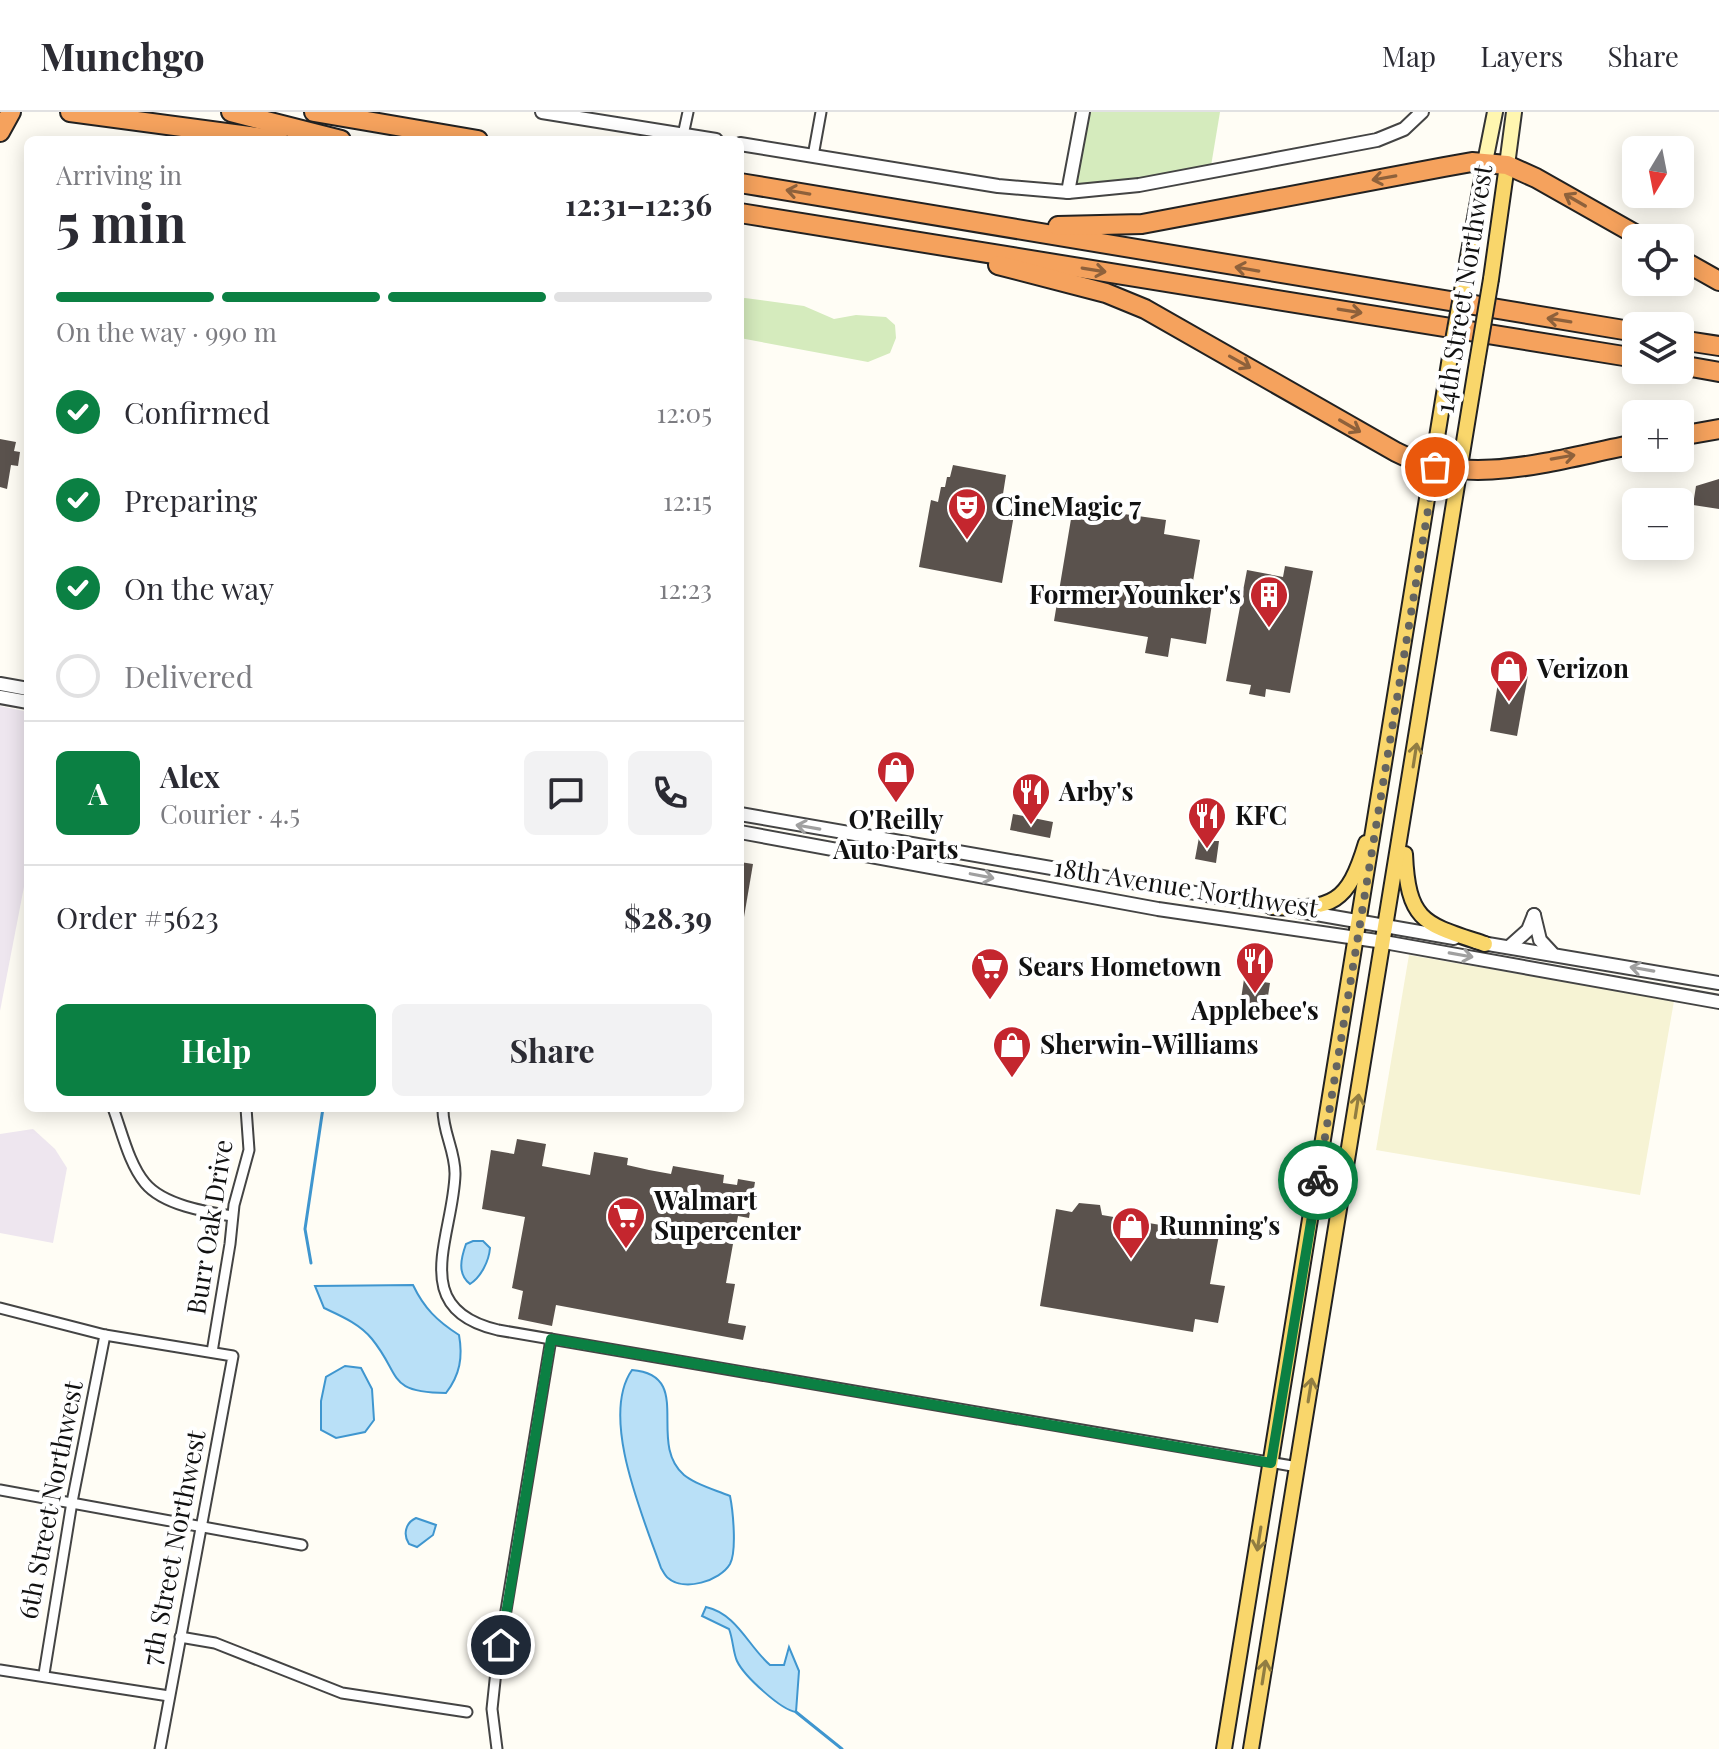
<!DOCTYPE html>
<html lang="en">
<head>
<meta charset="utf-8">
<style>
	:root { --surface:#fff; --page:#f2f2f3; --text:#2b2b33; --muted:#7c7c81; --line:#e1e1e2; --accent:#0b8043 }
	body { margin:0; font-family:"Playfair Display",serif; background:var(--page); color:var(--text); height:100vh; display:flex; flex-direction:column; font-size:30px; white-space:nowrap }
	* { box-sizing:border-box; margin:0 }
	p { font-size:26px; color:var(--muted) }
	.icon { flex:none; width:44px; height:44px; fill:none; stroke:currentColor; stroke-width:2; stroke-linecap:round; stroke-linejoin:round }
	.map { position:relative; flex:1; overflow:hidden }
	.details { position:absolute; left:24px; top:24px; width:720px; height:976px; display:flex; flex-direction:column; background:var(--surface); border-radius:12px; box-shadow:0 4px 20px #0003 }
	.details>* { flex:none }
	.needle { width:52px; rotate:190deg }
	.buttons { position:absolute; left:1622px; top:24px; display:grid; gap:16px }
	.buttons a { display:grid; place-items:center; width:72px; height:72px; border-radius:12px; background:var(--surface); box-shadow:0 4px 20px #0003; font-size:40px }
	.pin { position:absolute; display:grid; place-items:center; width:68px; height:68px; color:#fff; margin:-34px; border:4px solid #fff; border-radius:50%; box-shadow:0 2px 8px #0007 }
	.courier { position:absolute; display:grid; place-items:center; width:80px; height:80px; margin:-40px; border:6px solid #0b8043; border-radius:50%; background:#fff; color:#222; box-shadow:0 2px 10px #0007 }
	.headline em { font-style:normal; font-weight:700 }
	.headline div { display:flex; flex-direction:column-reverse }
	.headline { display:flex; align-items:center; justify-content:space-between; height:136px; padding:0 32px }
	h1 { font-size:52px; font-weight:700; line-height:60px }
	.bar { display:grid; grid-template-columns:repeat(4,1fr); gap:12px 8px; align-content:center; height:96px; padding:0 32px }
	.bar i { height:10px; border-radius:6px; background:var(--line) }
	.bar .selected { background:var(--accent) }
	.bar p { grid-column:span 4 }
	.line { display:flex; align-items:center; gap:20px; padding:0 32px; border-top:2px solid var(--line) }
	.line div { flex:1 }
	.round { display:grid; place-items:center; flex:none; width:84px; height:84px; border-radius:12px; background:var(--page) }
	ol { padding:0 32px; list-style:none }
	li { display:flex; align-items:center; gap:24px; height:88px }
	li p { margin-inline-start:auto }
	li .icon { padding:8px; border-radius:50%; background:var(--accent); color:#fff; stroke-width:4 }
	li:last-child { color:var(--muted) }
	li i { width:44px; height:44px; border:4px solid var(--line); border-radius:50% }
	.primary-button { display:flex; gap:16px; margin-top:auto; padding:16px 32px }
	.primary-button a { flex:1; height:92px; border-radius:12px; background:var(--accent); color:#fff; font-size:32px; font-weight:700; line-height:92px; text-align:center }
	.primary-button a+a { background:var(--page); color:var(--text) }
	header { display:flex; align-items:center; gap:48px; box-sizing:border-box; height:112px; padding:0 40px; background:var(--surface); border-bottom:2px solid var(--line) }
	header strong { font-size:38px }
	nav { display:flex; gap:44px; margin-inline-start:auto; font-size:28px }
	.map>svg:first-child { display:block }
</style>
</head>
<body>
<header>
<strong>Munchgo</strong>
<nav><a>Map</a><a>Layers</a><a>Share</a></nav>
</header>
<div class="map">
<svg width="1719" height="1637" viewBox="0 0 1719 1637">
	<rect width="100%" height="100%" fill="#fffdf5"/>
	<g fill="#eee6ef">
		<path d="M 0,594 L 28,600 L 28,754 L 0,899 Z"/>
		<path d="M 33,1017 L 55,1037 L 67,1056 L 53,1131 L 0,1121 L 0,1022 Z"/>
	</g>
	<path fill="#f6f3d4" d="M 1409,843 L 1674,889 L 1640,1083 L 1376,1038 Z"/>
	<g fill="#d5ebbd">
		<path d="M 1083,0 L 1220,0 L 1210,60 L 1068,80 Z"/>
		<path d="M 745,186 L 804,194 L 834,207 L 856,203 L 886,205 L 895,213 L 896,226 L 890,241 L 868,250 L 740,226 L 740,187 Z"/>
	</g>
	<g fill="#b9e0f7" stroke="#3f96cf" stroke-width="2">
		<path d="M 473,1129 L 483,1129 L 490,1136 C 489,1149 481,1165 470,1172 C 457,1162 461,1146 466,1132 Z"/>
		<path d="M 413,1173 C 424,1196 437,1209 459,1223 C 463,1245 460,1263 446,1281 C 386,1280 402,1264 372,1227 C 360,1212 341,1204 324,1196 L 315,1174 Z"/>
		<path d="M 345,1254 L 361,1256 L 372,1277 L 374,1308 L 365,1320 L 336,1326 L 321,1318 L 321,1289 L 326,1265 Z"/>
		<path d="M 632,1258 C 695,1263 646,1330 684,1363 C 696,1373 716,1378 730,1384 C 733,1399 737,1439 730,1452 C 720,1469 684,1480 668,1466 C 665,1464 663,1459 661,1456 C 644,1407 599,1305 632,1258 Z"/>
		<path d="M 416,1406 L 436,1413 L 433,1423 L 417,1435 L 409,1432 C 403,1423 405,1411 416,1406 Z"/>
		<path d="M 706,1495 C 737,1502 748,1534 770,1553 L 784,1553 L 789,1535 L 799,1559 L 796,1600 C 781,1598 744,1564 737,1549 C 733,1540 733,1527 729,1517 L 702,1504 Z"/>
	</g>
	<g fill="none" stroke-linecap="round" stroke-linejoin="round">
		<g stroke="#3f96cf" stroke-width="3">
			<path d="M 311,1151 L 305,1117 L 323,996"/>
			<path d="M 796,1600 L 842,1637"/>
		</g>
	</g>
	<g fill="#5a524d">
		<path d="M 0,327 L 16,330 L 14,339 L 20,340 L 18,354 L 11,353 L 7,377 L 0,375 Z"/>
		<path d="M 953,353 L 1006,363 L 1000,401 L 1014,403 L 1002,471 L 919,455 L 931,388 L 938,390 L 941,375 L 945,375 L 947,365 L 950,365 Z"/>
		<path d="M 1719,367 L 1719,397 L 1693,393 L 1696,374 Z"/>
		<path d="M 1072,401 L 1118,408 L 1124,402 L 1166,408 L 1164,422 L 1200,428 L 1191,481 L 1213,485 L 1206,532 L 1171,526 L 1168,545 L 1145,541 L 1148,525 L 1054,509 Z"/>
		<path d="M 1285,454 L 1313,459 L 1290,581 L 1266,577 L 1265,585 L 1249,582 L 1251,573 L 1226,569 L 1247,458 L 1283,465 Z"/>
		<path d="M 1500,559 L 1528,563 L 1517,624 L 1490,619 Z"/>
		<path d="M 1013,702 L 1053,710 L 1050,726 L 1010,718 Z"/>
		<path d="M 1200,720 L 1215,722 L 1214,729 L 1219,729 L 1216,751 L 1195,747 Z"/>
		<path d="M 740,750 L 753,752 L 744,805 L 740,805 Z"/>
		<path d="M 1244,867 L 1270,871 L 1264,910 L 1247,907 L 1249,895 L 1240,894 Z"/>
		<path d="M 517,1027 L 546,1032 L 542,1054 L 590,1063 L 594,1040 L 628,1046 L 627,1053 L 649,1058 L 671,1062 L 673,1054 L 724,1063 L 723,1071 L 737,1073 L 738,1067 L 755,1070 L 749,1106 L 738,1104 L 726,1171 L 735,1172 L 728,1211 L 746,1214 L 743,1228 L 556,1193 L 552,1214 L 518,1207 L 523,1179 L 512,1176 L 525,1105 L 482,1097 L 491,1038 L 514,1042 Z"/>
		<path d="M 1079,1091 L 1100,1093 L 1102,1103 L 1219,1123 L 1210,1172 L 1225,1174 L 1218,1211 L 1195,1207 L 1193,1220 L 1040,1194 L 1056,1097 L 1072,1100 Z"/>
	</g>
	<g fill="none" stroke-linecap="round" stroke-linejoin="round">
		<defs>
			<g id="minor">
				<path d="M 683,23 L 688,0"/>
				<path d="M 813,44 L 821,0"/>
				<path d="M 113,996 C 122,1020 129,1052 145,1071 C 163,1093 206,1100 232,1104"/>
				<path d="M 443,996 C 442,1019 456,1040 455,1063 C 453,1125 407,1197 498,1218 L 1298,1355"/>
				<path d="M 0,1196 L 105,1223 L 233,1244 L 160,1637"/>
				<path d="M 212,1240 L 230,1132 L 234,1093 L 249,1038 L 246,996"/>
				<path d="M 0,1378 L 302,1433"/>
				<path d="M 180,1525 L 215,1531 L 342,1581 L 467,1600"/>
				<path d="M 0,1558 L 169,1584"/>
				<path d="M 44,1562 L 72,1390 L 105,1223"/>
				<path d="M 497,1637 L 492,1597 L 496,1559 L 551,1227"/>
			</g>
			<g id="tertiary">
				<path d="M 542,0 L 716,28"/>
				<path d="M 740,32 L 998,74 L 1068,80 L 1139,73 L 1377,28 L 1404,17 L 1422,0"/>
				<path d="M 1068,80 L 1083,0"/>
				<path d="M 0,572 L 28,577"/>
				<path d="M 0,585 L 28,590"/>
				<path d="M 740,702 L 1281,796"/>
				<path d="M 740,720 L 1158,797 L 1384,830 L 1719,890"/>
				<path d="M 1299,799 L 1454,826"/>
				<path d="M 1534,803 L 1540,828 L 1552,841"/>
				<path d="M 1476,830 L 1719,871"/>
				<path d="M 1509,835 L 1528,818 L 1534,803"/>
			</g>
			<g id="secondary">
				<path d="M 1485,50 L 1495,0"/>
				<path d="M 1507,53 L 1514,0"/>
			</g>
			<g id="primary">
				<path d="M 1465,162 L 1485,50"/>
				<path d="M 1491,167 L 1507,53"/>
				<path d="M 1405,742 C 1408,811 1425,812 1485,832"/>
				<path d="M 1272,795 C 1333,798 1348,791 1366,731"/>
				<path d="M 1224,1637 L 1450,245"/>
				<path d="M 1251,1637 L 1477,250"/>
			</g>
			<g id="motorway">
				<path d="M 70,0 L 279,28"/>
				<path d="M 231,0 L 341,28"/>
				<path d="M 314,0 L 478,28"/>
				<path d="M 0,20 L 11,0"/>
				<path d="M 740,71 L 1636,220"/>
				<path d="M 740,101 L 1636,246"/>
				<path d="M 1058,114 L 1142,112 L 1444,55 L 1472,50 L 1507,53 L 1536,66 L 1642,126"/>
				<path d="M 1680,147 L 1719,169"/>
				<path d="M 998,153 L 1106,181 L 1145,197 L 1396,340 C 1470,378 1559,346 1636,332"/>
				<path d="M 1680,228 L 1719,234"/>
				<path d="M 1680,253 L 1719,260"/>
				<path d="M 1680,324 L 1719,317"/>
			</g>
		</defs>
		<use href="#minor" stroke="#444" stroke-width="13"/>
		<use href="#tertiary" stroke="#444" stroke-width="16"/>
		<use href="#secondary" stroke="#333" stroke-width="18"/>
		<use href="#primary" stroke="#222" stroke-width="18"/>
		<use href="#motorway" stroke="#222" stroke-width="22"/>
		<use href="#minor" stroke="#fff" stroke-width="9"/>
		<use href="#tertiary" stroke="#fff" stroke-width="12"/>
		<use href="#secondary" stroke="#fff6b0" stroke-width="14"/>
		<use href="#primary" stroke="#f9d66b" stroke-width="14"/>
		<use href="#motorway" stroke="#f5a25d" stroke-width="18"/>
		<defs>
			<g id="primary-bridge">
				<path d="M 1450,245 L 1465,162"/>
				<path d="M 1477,250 L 1491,167"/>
			</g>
		</defs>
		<use href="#primary-bridge" stroke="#222" stroke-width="18" stroke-linecap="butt"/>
		<use href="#primary-bridge" stroke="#f9d66b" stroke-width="14"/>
	</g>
	<defs><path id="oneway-shaft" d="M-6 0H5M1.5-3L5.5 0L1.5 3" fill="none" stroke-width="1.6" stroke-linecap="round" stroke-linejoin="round" transform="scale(2)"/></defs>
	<g stroke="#8e613b">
		<use href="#oneway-shaft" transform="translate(1384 66) rotate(170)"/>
		<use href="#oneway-shaft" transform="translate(798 80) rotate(-170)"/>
		<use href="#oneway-shaft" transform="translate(1575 88) rotate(-150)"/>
		<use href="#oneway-shaft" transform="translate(1247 157) rotate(-170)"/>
		<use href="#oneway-shaft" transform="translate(1094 158) rotate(9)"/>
		<use href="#oneway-shaft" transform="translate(1350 199) rotate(9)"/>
		<use href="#oneway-shaft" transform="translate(1559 208) rotate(-171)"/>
		<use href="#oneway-shaft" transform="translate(1240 250) rotate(29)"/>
		<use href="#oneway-shaft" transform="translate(1350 314) rotate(30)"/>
		<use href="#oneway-shaft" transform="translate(1563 345) rotate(-10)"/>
	</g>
	<g stroke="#917d42">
		<use href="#oneway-shaft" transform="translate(1415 643) rotate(-81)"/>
		<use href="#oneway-shaft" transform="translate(1357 994) rotate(-81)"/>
		<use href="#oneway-shaft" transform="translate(1310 1278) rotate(-81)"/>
		<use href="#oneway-shaft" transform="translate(1259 1427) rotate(99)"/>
		<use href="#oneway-shaft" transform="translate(1264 1560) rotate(-81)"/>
	</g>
	<g stroke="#a0a0a0">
		<use href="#oneway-shaft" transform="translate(808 715) rotate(-170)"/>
		<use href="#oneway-shaft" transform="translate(982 764) rotate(11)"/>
		<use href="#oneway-shaft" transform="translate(1461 843) rotate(10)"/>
		<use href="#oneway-shaft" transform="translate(1642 857) rotate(-170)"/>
	</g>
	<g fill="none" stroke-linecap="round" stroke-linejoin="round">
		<path stroke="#646461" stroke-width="8" stroke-dasharray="0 14.4" d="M 1318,1068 L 1435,355"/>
		<path stroke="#0b8043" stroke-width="10" d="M 501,1533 L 551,1227 L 1271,1351 L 1318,1068"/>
	</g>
	<defs>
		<symbol id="theatre-pin" viewBox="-11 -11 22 30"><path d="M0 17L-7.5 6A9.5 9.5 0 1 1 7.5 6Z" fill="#c4262e" stroke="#fff"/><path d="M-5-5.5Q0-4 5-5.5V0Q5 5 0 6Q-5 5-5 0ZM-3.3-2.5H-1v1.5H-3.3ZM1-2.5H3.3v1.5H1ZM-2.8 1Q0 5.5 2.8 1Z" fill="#fff"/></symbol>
		<symbol id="building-pin" viewBox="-11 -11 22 30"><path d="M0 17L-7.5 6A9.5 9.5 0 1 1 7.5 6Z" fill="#c4262e" stroke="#fff"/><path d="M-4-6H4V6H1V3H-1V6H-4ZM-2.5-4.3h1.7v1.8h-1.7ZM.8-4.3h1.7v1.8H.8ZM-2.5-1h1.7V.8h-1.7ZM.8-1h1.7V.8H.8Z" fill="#fff"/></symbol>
		<symbol id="shop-pin" viewBox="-11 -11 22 30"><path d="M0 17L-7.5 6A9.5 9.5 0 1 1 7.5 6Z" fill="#c4262e" stroke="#fff"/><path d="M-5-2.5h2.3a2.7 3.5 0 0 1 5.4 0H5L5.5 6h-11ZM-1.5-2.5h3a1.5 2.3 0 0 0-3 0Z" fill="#fff"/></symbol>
		<symbol id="restaurant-pin" viewBox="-11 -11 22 30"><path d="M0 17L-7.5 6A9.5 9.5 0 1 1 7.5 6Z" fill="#c4262e" stroke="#fff"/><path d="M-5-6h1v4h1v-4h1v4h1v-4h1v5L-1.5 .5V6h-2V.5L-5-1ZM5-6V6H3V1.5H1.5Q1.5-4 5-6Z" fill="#fff"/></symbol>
		<symbol id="supermarket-pin" viewBox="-11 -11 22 30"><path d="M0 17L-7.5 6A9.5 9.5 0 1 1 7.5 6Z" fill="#c4262e" stroke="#fff"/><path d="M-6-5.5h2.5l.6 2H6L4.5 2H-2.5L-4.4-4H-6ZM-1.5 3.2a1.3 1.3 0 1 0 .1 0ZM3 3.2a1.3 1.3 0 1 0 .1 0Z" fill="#fff"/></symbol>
	</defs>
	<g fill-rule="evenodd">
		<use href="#theatre-pin" x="945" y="373" width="44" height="60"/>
		<use href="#building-pin" x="1247" y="461" width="44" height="60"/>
		<use href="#shop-pin" x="1487" y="535" width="44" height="60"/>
		<use href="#shop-pin" x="874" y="636" width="44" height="60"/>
		<use href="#restaurant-pin" x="1009" y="658" width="44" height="60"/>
		<use href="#restaurant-pin" x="1185" y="682" width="44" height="60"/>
		<use href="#restaurant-pin" x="1233" y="827" width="44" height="60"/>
		<use href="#supermarket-pin" x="968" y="833" width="44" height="60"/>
		<use href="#shop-pin" x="990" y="911" width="44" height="60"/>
		<use href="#supermarket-pin" x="604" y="1082" width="44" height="60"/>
		<use href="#shop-pin" x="1109" y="1092" width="44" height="60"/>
	</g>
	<g text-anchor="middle" stroke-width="8" stroke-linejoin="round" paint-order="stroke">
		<g font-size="26" fill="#111" stroke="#fff">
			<text transform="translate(1464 177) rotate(-81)" y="9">14th Street Northwest</text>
			<text transform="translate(1186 776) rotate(9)" y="9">18th Avenue Northwest</text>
			<text transform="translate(210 1115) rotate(-81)" y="9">Burr Oak Drive</text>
			<text transform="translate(51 1388) rotate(-79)" y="9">6th Street Northwest</text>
			<text transform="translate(174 1436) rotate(-79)" y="9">7th Street Northwest</text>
		</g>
		<g font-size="26" font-weight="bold" fill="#111" stroke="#fff" text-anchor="start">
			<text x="995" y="404">CineMagic 7</text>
			<text x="1241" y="492" text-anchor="end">Former Younker's</text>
			<text x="1537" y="566">Verizon</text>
			<text x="1059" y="689">Arby's</text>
			<text x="1235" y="713">KFC</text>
			<text x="896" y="717" text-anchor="middle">O'Reilly<tspan x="896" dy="30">Auto Parts</tspan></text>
			<text x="1018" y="864">Sears Hometown</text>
			<text x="1255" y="908" text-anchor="middle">Applebee's</text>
			<text x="1040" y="942">Sherwin-Williams</text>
			<text x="654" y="1098">Walmart<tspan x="654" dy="30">Supercenter</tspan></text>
			<text x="1159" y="1123">Running's</text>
		</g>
	</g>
</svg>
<div class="buttons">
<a><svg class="needle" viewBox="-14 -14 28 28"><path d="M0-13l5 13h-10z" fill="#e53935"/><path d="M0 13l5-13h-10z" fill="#7c7c81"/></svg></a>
<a><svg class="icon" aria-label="locate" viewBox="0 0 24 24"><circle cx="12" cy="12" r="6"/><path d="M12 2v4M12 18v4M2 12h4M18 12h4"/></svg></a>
<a><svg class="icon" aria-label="layers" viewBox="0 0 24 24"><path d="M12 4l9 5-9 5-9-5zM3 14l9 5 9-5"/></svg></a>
<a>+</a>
<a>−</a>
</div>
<div class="pin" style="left:1435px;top:355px;background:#ea580c"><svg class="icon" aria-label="bag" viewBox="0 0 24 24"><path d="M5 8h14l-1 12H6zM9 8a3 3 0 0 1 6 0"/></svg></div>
<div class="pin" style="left:501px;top:1533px;background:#1f2937"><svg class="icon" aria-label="home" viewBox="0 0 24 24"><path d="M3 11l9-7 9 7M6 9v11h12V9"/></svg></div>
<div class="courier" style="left:1318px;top:1068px"><svg class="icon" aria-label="bike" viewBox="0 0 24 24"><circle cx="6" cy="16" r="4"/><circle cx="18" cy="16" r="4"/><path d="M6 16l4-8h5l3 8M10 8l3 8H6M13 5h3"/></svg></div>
<section class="details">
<div class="headline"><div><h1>5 min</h1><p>Arriving in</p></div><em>12:31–12:36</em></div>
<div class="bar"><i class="selected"></i><i class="selected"></i><i class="selected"></i><i></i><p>On the way · 990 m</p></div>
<ol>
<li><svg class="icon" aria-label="check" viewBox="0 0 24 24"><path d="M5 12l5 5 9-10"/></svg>Confirmed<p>12:05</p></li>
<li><svg class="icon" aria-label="check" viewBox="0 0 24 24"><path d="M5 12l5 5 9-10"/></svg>Preparing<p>12:15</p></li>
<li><svg class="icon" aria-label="check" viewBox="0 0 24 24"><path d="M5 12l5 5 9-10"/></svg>On the way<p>12:23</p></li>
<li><i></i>Delivered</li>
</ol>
<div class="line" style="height:144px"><b class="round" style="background:var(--accent);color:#fff">A</b><div><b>Alex</b><p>Courier · 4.5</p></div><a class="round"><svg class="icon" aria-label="chat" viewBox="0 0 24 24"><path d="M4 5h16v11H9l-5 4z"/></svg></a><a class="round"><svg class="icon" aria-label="phone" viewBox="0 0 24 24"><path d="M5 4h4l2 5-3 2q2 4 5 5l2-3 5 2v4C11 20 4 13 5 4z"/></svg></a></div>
<div class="line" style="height:104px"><div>Order #5623</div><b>$28.39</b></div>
<div class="primary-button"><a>Help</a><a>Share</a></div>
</section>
</div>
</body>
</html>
